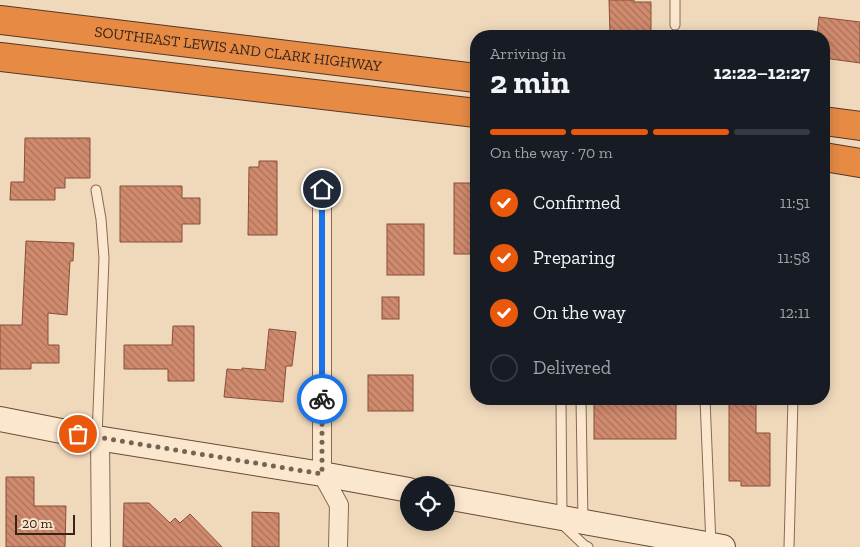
<!DOCTYPE html>
<html lang="en">
<head>
<meta charset="utf-8">
<style>
	:root { --surface:#171b24; --page:#242831; --text:#f1f3f6; --muted:#9ea1a6; --line:#363941; --accent:#ea580c }
	body { margin:0; font-family:"Zilla Slab",serif; background:var(--page); color:var(--text); height:100vh; display:flex; flex-direction:column; font-size:19px; white-space:nowrap }
	* { box-sizing:border-box; margin:0 }
	p { font-size:16px; color:var(--muted) }
	.icon { flex:none; width:28px; height:28px; fill:none; stroke:currentColor; stroke-width:2; stroke-linecap:round; stroke-linejoin:round }
	.map { position:relative; flex:1; overflow:hidden }
	.panel { position:absolute; left:470px; top:30px; width:360px; height:375px; display:flex; flex-direction:column; background:var(--surface); border-radius:20px; box-shadow:0 2px 12px #0003 }
	.panel>* { flex:none }
	.controls { position:absolute; left:400px; top:476px; display:grid; gap:10px }
	.controls a { display:grid; place-items:center; width:55px; height:55px; border-radius:50%; background:var(--surface); box-shadow:0 2px 12px #0003; font-size:25px }
	.scale { position:absolute; left:15px; bottom:12px; width:60px; box-sizing:border-box; padding-left:5px; border:2px solid #36241a; border-top:0; font-size:14px; line-height:18px; white-space:nowrap; color:#36241a; -webkit-text-stroke:4px #f7e4ca; paint-order:stroke }
	.pin { position:absolute; display:grid; place-items:center; width:42px; height:42px; color:#fff; margin:-21px; border:2px solid #fff; border-radius:50%; box-shadow:0 1px 5px #0007 }
	.courier { position:absolute; display:grid; place-items:center; width:50px; height:50px; margin:-25px; border:4px solid #1a73e8; border-radius:50%; background:#fff; color:#222; box-shadow:0 1px 6px #0007 }
	.summary em { font-style:normal; font-weight:700 }
	.summary div { display:flex; flex-direction:column-reverse }
	.summary { display:flex; align-items:center; justify-content:space-between; height:85px; padding:0 20px }
	h1 { font-size:32px; font-weight:700; line-height:38px }
	.bar { display:grid; grid-template-columns:repeat(4,1fr); gap:8px 5px; align-content:center; height:60px; padding:0 20px }
	.bar i { height:6px; border-radius:4px; background:var(--line) }
	.bar .selected { background:var(--accent) }
	.bar p { grid-column:span 4 }
	ol { padding:0 20px; list-style:none }
	li { display:flex; align-items:center; gap:15px; height:55px }
	li p { margin-inline-start:auto }
	li .icon { padding:5px; border-radius:50%; background:var(--accent); color:#fff; stroke-width:4 }
	li:last-child { color:var(--muted) }
	li i { width:28px; height:28px; border:2px solid var(--line); border-radius:50% }
	.map>svg:first-child { display:block }
</style>
</head>
<body>
<div class="map">
<svg width="860" height="547" viewBox="0 0 860 547">
	<defs>
		<pattern id="building-back-hatch" width="6" height="6" patternUnits="userSpaceOnUse" patternTransform="scale(1.25)"><rect width="6" height="6" fill="#d08a6e"/><path d="M-1 5l2 2M0 0l6 6M5-1l2 2" fill="none" stroke="#aa715a"/></pattern>
	</defs>
	<rect width="100%" height="100%" fill="#f0d9bb"/>
	<g fill="url(#building-back-hatch)" stroke="#884e39">
		<path d="M 609,0 L 634,0 L 634,2 L 651,2 L 651,33 L 610,34 Z"/>
		<path d="M 819,17 L 860,22 L 860,63 L 824,58 L 824,36 L 817,36 Z"/>
		<path d="M 25,138 L 90,138 L 90,178 L 65,178 L 65,188 L 55,188 L 55,200 L 10,200 L 11,182 L 24,182 Z"/>
		<path d="M 259,161 L 277,161 L 277,235 L 248,235 L 249,167 L 259,167 Z"/>
		<rect x="454" y="183" width="22" height="71"/>
		<path d="M 120,186 L 182,186 L 182,198 L 200,198 L 200,224 L 182,224 L 182,242 L 120,242 Z"/>
		<rect x="387" y="224" width="37" height="51"/>
		<path d="M 26,241 L 74,243 L 73,261 L 70,261 L 67,315 L 48,313 L 48,345 L 59,345 L 59,363 L 31,363 L 31,369 L 0,369 L 0,325 L 22,325 Z"/>
		<rect x="382" y="297" width="17" height="22"/>
		<path d="M 173,326 L 194,326 L 194,381 L 168,381 L 168,369 L 124,369 L 124,345 L 172,345 Z"/>
		<path d="M 269,329 L 296,332 L 292,366 L 286,366 L 283,402 L 224,397 L 227,369 L 242,370 L 242,368 L 265,370 Z"/>
		<rect x="368" y="375" width="45" height="36"/>
		<rect x="594" y="399" width="82" height="40"/>
		<path d="M 729,404 L 756,404 L 756,433 L 770,433 L 770,486 L 741,486 L 741,481 L 729,481 Z"/>
		<path d="M 6,477 L 34,477 L 34,506 L 66,506 L 65,547 L 6,547 Z"/>
		<path d="M 124,503 L 149,503 L 170,523 L 175,518 L 180,523 L 190,514 L 222,547 L 123,547 Z"/>
		<path d="M 252,512 L 279,513 L 279,547 L 252,547 Z"/>
	</g>
	<g fill="none" stroke-linecap="round" stroke-linejoin="round">
		<defs>
			<g id="lane">
				<path d="M 675,0 L 675,25"/>
				<path d="M 96,190 L 101,219 L 104,258 L 97,437"/>
				<path d="M 561,399 L 562,517"/>
				<path d="M 581,399 L 583,521"/>
				<path d="M 705,399 L 711,545"/>
				<path d="M 562,524 L 584,545 L 588,547"/>
				<path d="M 789,547 L 793,399"/>
			</g>
			<g id="street">
				<path d="M 322,189 L 322,474 L 339,505 L 338,547"/>
				<path d="M 100,438 L 101,547"/>
			</g>
			<g id="secondary">
				<path d="M 0,419 L 97,438 L 322,474 L 409,490"/>
				<path d="M 446,497 L 723,547"/>
			</g>
			<g id="highway">
				<path id="s1" d="M 0,20 L 476,78"/>
				<path d="M 0,57 L 476,113"/>
				<path d="M 824,121 L 860,126"/>
				<path d="M 824,157 L 860,163"/>
			</g>
		</defs>
		<use href="#lane" stroke="#876954" stroke-width="11"/>
		<use href="#street" stroke="#876954" stroke-width="20"/>
		<use href="#secondary" stroke="#694a37" stroke-width="26"/>
		<use href="#highway" stroke="#543829" stroke-width="30"/>
		<use href="#lane" stroke="#fbe7ce" stroke-width="9"/>
		<use href="#street" stroke="#fbe7ce" stroke-width="18"/>
		<use href="#secondary" stroke="#fbe7ce" stroke-width="24"/>
		<use href="#highway" stroke="#e68a44" stroke-width="28"/>
	</g>
	<g fill="none" stroke-linecap="round" stroke-linejoin="round">
		<path stroke="#776352" stroke-width="5" stroke-dasharray="0 9" d="M 78,434 L 322,474 L 322,399"/>
		<path stroke="#1a73e8" stroke-width="6" d="M 322,189 L 322,399"/>
	</g>
	<g text-anchor="middle" stroke-width="4" stroke-linejoin="round" paint-order="stroke">
		<g font-size="15" fill="#36241a" stroke="#f7e4ca">
			<text dy="5" stroke="none"><textPath href="#s1" startOffset="240">SOUTHEAST LEWIS AND CLARK HIGHWAY</textPath></text>
		</g>
	</g>
</svg>
<div class="controls">
<a><svg class="icon" aria-label="locate" viewBox="0 0 24 24"><circle cx="12" cy="12" r="6"/><path d="M12 2v4M12 18v4M2 12h4M18 12h4"/></svg></a>
</div>
<div class="scale">20 m</div>
<div class="pin" style="left:78px;top:434px;background:#ea580c"><svg class="icon" aria-label="bag" viewBox="0 0 24 24"><path d="M5 8h14l-1 12H6zM9 8a3 3 0 0 1 6 0"/></svg></div>
<div class="pin" style="left:322px;top:189px;background:#1f2937"><svg class="icon" aria-label="home" viewBox="0 0 24 24"><path d="M3 11l9-7 9 7M6 9v11h12V9"/></svg></div>
<div class="courier" style="left:322px;top:399px"><svg class="icon" aria-label="bike" viewBox="0 0 24 24"><circle cx="6" cy="16" r="4"/><circle cx="18" cy="16" r="4"/><path d="M6 16l4-8h5l3 8M10 8l3 8H6M13 5h3"/></svg></div>
<section class="panel">
<div class="summary"><div><h1>2 min</h1><p>Arriving in</p></div><em>12:22–12:27</em></div>
<div class="bar"><i class="selected"></i><i class="selected"></i><i class="selected"></i><i></i><p>On the way · 70 m</p></div>
<ol>
<li><svg class="icon" aria-label="check" viewBox="0 0 24 24"><path d="M5 12l5 5 9-10"/></svg>Confirmed<p>11:51</p></li>
<li><svg class="icon" aria-label="check" viewBox="0 0 24 24"><path d="M5 12l5 5 9-10"/></svg>Preparing<p>11:58</p></li>
<li><svg class="icon" aria-label="check" viewBox="0 0 24 24"><path d="M5 12l5 5 9-10"/></svg>On the way<p>12:11</p></li>
<li><i></i>Delivered</li>
</ol>
</section>
</div>
</body>
</html>
